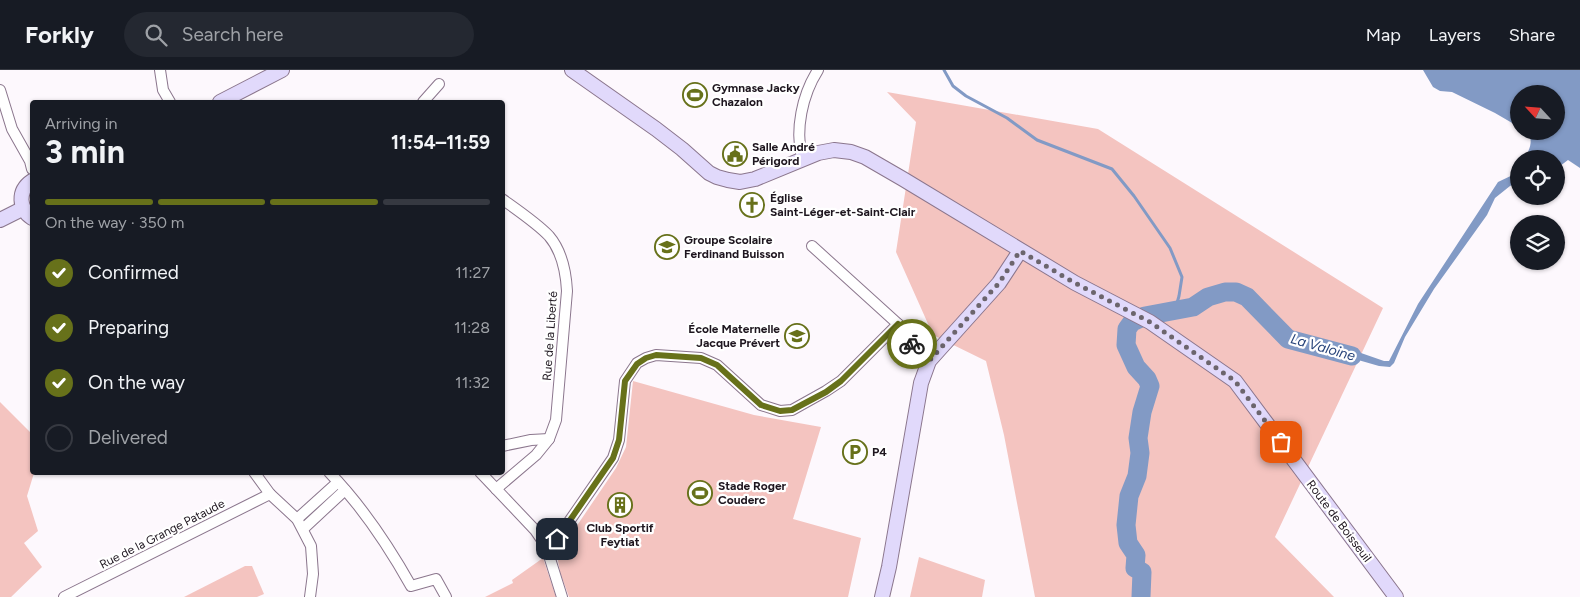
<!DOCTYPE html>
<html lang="en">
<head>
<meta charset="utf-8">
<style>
	:root { --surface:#171b24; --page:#242831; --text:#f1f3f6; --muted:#9ea1a6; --line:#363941; --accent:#67711a }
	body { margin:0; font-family:Figtree,sans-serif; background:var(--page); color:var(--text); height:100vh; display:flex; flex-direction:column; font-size:19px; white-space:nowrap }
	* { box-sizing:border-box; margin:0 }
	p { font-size:16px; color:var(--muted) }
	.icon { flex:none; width:28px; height:28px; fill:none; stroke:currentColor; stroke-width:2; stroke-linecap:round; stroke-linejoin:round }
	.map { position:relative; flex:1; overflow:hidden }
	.sheet { position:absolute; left:30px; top:30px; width:475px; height:375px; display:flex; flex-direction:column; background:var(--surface); border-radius:5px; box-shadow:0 1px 4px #0004 }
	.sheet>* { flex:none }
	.needle { width:32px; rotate:296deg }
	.buttons { position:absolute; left:1510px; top:15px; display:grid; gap:10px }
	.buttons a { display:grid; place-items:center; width:55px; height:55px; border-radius:50%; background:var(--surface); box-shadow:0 1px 4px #0004; font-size:25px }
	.pin { position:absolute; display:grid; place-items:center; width:42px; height:42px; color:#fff; margin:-21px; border-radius:10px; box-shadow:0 2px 8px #0006 }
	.courier { position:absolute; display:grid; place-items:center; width:50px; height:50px; margin:-25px; border:4px solid #67711a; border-radius:50%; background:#fff; color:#222; box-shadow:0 1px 6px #0007 }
	.headline em { font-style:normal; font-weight:700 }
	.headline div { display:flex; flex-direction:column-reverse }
	.headline { display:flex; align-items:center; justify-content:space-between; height:85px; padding:0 15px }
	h1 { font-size:32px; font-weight:700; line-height:38px }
	.bar { display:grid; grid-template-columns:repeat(4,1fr); gap:8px 5px; align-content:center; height:60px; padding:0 15px }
	.bar i { height:6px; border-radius:4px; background:var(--line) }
	.bar .active { background:var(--accent) }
	.bar p { grid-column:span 4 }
	ol { padding:0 15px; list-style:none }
	li { display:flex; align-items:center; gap:15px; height:55px }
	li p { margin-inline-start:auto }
	li .icon { padding:5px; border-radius:50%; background:var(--accent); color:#fff; stroke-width:4 }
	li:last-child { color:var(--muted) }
	li i { width:28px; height:28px; border:2px solid var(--line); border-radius:50% }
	header { display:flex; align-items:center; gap:30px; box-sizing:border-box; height:70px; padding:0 25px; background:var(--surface); border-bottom:1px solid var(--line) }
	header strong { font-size:24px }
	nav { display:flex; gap:28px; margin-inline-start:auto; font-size:18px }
	.search { width:350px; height:45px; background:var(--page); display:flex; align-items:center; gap:12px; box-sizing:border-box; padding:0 18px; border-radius:28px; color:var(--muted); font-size:19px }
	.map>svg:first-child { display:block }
</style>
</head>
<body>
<header>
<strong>Forkly</strong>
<div class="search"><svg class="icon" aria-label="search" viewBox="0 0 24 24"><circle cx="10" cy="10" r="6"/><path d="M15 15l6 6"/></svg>Search here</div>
<nav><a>Map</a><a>Layers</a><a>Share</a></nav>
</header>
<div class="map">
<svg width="1580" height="527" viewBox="0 0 1580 527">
	<rect width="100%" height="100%" fill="#fdf8fd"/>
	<g fill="#f4c4c0">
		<path d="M 887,22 L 1098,59 L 1383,238 L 1275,467 L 1334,527 L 1035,527 L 1004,365 L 986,291 L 933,265 L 896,182 L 916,52 Z"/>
		<path d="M 633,311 L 754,345 L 821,357 L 793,449 L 861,468 L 848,527 L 569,527 L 560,502 L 557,485 L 616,398 L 626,377 Z"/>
		<path d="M 0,332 L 32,364 L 34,403 L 27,426 L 38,461 L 24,473 L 42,497 L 11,527 L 0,527 Z"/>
		<path d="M 919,487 L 985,510 L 982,527 L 910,527 Z"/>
		<path d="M 543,488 L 556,527 L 485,527 L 513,513 L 512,510 Z"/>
		<path d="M 245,496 L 252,496 L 264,524 L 257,527 L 184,527 Z"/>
	</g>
	<g fill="#829ac5">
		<path d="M 1423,0 L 1580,0 L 1580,98 L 1568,90 L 1556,99 L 1556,89 L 1525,89 C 1529,79 1535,70 1526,61 L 1556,61 L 1556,24 L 1519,24 L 1519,57 L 1495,43 L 1452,22 L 1440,21 L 1433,17 Z"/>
		<path d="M 1519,102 L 1519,112 L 1510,116 L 1495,128 L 1487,145 L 1434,219 L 1405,267 L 1394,293 L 1390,297 L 1379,296 L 1320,279 L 1313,279 L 1306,277 L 1294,279 L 1283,275 C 1277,261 1261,250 1250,239 C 1246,235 1244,230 1240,226 C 1233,225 1212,228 1205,230 C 1197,233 1191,242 1182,244 C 1173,247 1169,243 1159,248 L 1138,238 L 1153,244 L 1193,237 L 1208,227 L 1225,222 L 1236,222 L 1247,227 L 1288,269 L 1334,281 L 1338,275 L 1384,291 L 1389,291 L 1418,234 L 1498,112 Z"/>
		<path d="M 1128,250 L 1132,252 L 1132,258 L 1127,259 C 1127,264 1125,270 1126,275 C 1129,291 1144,302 1150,316 L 1142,342 L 1138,368 L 1140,383 L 1137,406 L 1129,426 L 1126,455 L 1127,470 L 1136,485 L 1139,497 L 1142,502 L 1141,527 L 1136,527 L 1139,504 L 1135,498 L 1133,488 L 1127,481 L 1123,472 L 1123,449 L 1127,425 L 1136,396 L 1135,377 L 1133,371 L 1135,353 L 1133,343 L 1137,336 L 1143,329 L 1147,319 C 1141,306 1118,277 1121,265 C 1122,260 1126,255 1128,250 Z"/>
	</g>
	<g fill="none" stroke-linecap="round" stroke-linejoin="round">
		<path stroke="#829ac5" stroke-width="3" d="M 944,0 L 953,16 L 966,26 L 1007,48 L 1037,70 L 1112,99 L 1134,126 L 1170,178 L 1182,207 L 1179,226 L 1175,240"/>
		<path stroke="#829ac5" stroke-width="19" d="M 1141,527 L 1142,502 L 1135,498 L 1136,485 L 1128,473 L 1126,455 L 1129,426 L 1137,406 L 1140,383 L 1138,368 L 1142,342 L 1150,316 L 1147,309 L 1136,297 L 1126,275 L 1127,259 L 1132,252 L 1145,246 L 1193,237 L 1208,227 L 1225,222 L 1236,222 L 1247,227 L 1288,269 L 1352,286"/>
		<defs>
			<g id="street">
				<path d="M 160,0 L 163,20 L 170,32"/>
				<path d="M 0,20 L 12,59 L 30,91 L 32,99"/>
				<path d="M 423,32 L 439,14"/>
				<path d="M 802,88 C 795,60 802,25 818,0"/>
				<path d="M 812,176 L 898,254 L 917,282 L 929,291"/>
				<path d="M 502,376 L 531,370 L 549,369"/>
				<path d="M 254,402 L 270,424 L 297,449 L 311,476 L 313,504 L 310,527"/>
				<path d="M 329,402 C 362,436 388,475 411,516 L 436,509 L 446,527"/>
				<path d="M 480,402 L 535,460 L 546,476 L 562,527"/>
				<path d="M 496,419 L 536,385 L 549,369 L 556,350 L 567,221 C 566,202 561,180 549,166 C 538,154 516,139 502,129"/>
				<path d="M 297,449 L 338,412"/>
				<path d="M 303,459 L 345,420"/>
				<path d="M 546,476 L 551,475 L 557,469 L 613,388 L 619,370 L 625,311 L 637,293 L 646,288 L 656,285 L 701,288 L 717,295 L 761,335 L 780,341 L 792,340 L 826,321 L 841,311 L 898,254"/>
				<path d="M 64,527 L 270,424"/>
			</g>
			<g id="secondary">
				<path d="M 572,0 L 656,59 L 682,79 L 709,103 L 717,107 L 728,110 L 740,112 L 755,109 L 818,83 L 834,80 L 851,82 L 865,87 L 903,109 L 1075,213 L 1150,252 L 1235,311 L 1396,527"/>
				<path d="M 220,32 L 282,0"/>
				<path d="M 32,111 C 17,121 19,139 32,148"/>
				<path d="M 0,150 L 22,139"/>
				<path d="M 882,527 L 889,497 L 921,313 L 929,291 L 999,213 L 1020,181"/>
			</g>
		</defs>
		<use href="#street" stroke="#8b768d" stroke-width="12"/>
		<use href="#secondary" stroke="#8b768d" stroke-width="16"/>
		<use href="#street" stroke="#fff" stroke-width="10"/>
		<use href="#secondary" stroke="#e1d9fb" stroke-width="14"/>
	</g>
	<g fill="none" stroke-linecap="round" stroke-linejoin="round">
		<path stroke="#6c656d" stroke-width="5" stroke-dasharray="0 9" d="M 912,274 L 917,282 L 929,291 L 999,213 L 1020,181 L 1075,213 L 1150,252 L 1235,311 L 1281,372"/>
		<path stroke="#67711a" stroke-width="6" d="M 557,469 L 613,388 L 619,370 L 625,311 L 637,294 L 646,288 L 656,285 L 701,288 L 717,295 L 761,335 L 780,341 L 792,340 L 826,322 L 841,311 L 898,254 L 912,274"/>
	</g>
	<defs>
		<symbol id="stadium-ring" viewBox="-11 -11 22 22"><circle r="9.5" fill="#fff" stroke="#67711a" stroke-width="1.5"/><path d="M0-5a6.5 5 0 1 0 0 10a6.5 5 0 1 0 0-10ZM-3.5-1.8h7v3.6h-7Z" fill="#67711a"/></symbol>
		<symbol id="civic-ring" viewBox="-11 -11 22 22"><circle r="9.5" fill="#fff" stroke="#67711a" stroke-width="1.5"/><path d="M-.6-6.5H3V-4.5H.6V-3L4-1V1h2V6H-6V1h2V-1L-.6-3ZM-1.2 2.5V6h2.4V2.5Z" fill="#67711a"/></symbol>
		<symbol id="church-ring" viewBox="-11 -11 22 22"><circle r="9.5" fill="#fff" stroke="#67711a" stroke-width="1.5"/><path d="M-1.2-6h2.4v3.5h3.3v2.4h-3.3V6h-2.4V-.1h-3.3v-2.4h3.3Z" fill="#67711a"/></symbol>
		<symbol id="school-ring" viewBox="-11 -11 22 22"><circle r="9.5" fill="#fff" stroke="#67711a" stroke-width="1.5"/><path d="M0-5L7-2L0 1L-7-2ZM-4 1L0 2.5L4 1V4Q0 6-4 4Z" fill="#67711a"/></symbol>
		<symbol id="parking-ring" viewBox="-11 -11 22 22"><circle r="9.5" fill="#fff" stroke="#67711a" stroke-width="1.5"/><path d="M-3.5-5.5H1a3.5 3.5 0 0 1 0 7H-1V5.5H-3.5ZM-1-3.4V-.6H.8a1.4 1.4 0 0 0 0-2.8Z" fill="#67711a"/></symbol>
		<symbol id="building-ring" viewBox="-11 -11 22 22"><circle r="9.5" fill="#fff" stroke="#67711a" stroke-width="1.5"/><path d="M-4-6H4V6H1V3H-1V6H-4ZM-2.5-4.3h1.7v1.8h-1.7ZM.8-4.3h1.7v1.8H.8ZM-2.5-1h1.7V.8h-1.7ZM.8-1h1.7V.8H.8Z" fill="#67711a"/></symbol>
	</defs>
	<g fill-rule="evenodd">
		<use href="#stadium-ring" x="681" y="11" width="28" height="28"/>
		<use href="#civic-ring" x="721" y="70" width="28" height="28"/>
		<use href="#church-ring" x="738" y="121" width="28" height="28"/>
		<use href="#school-ring" x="653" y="163" width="28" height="28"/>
		<use href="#school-ring" x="783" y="252" width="28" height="28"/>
		<use href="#parking-ring" x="841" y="368" width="28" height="28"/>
		<use href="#stadium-ring" x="686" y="409" width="28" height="28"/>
		<use href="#building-ring" x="606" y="421" width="28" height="28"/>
	</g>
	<g text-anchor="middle" stroke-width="4.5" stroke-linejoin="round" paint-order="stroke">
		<g font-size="12" font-weight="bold" fill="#1e161f" stroke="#fff" text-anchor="start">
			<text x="712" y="22">Gymnase Jacky<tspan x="712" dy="14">Chazalon</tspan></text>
			<text x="752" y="81">Salle André<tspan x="752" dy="14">Périgord</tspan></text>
			<text x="770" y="132">Église<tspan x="770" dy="14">Saint-Léger-et-Saint-Clair</tspan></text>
			<text x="684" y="174">Groupe Scolaire<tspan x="684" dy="14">Ferdinand Buisson</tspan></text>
			<text x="780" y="263" text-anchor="end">École Maternelle<tspan x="780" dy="14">Jacque Prévert</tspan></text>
			<text x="872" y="386">P4</text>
			<text x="718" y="420">Stade Roger<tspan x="718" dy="14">Couderc</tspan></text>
			<text x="620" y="462" text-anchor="middle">Club Sportif<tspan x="620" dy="14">Feytiat</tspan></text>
		</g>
		<g font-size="12" fill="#1e161f" stroke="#fff">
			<text transform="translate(550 266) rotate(-86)" y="4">Rue de la Liberté</text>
			<text transform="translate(1339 451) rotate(53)" y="4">Route de Boisseuil</text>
			<text transform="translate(162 464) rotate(-27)" y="4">Rue de la Grange Pataude</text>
		</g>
		<g font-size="14" font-style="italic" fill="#254279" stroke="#fff">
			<text transform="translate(1323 277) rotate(16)" y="5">La Valoine</text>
		</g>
	</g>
</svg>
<div class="buttons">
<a><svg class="needle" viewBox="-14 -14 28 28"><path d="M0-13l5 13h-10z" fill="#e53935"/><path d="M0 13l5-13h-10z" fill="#9ea1a6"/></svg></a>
<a><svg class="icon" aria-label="locate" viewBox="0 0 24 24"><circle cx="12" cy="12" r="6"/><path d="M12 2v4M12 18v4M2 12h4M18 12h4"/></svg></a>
<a><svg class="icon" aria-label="layers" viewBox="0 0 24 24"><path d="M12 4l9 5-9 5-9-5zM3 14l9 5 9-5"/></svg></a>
</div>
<div class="pin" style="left:1281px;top:372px;background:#ea580c"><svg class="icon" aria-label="bag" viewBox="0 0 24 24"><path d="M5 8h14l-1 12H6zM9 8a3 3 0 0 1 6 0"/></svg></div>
<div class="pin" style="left:557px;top:469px;background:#1f2937"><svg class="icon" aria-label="home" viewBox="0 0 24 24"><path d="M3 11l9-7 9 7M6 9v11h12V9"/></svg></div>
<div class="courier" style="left:912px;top:274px"><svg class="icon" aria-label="bike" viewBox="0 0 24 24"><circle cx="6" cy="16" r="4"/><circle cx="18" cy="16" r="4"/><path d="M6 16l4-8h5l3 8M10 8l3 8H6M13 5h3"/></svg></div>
<section class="sheet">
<div class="headline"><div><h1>3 min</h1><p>Arriving in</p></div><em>11:54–11:59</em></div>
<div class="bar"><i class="active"></i><i class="active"></i><i class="active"></i><i></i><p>On the way · 350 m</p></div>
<ol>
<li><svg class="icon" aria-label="check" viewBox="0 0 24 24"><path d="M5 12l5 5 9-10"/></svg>Confirmed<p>11:27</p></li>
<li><svg class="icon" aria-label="check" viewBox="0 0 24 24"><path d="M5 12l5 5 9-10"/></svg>Preparing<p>11:28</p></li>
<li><svg class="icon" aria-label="check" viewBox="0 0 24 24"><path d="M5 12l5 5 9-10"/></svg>On the way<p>11:32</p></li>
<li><i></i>Delivered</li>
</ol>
</section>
</div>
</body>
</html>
